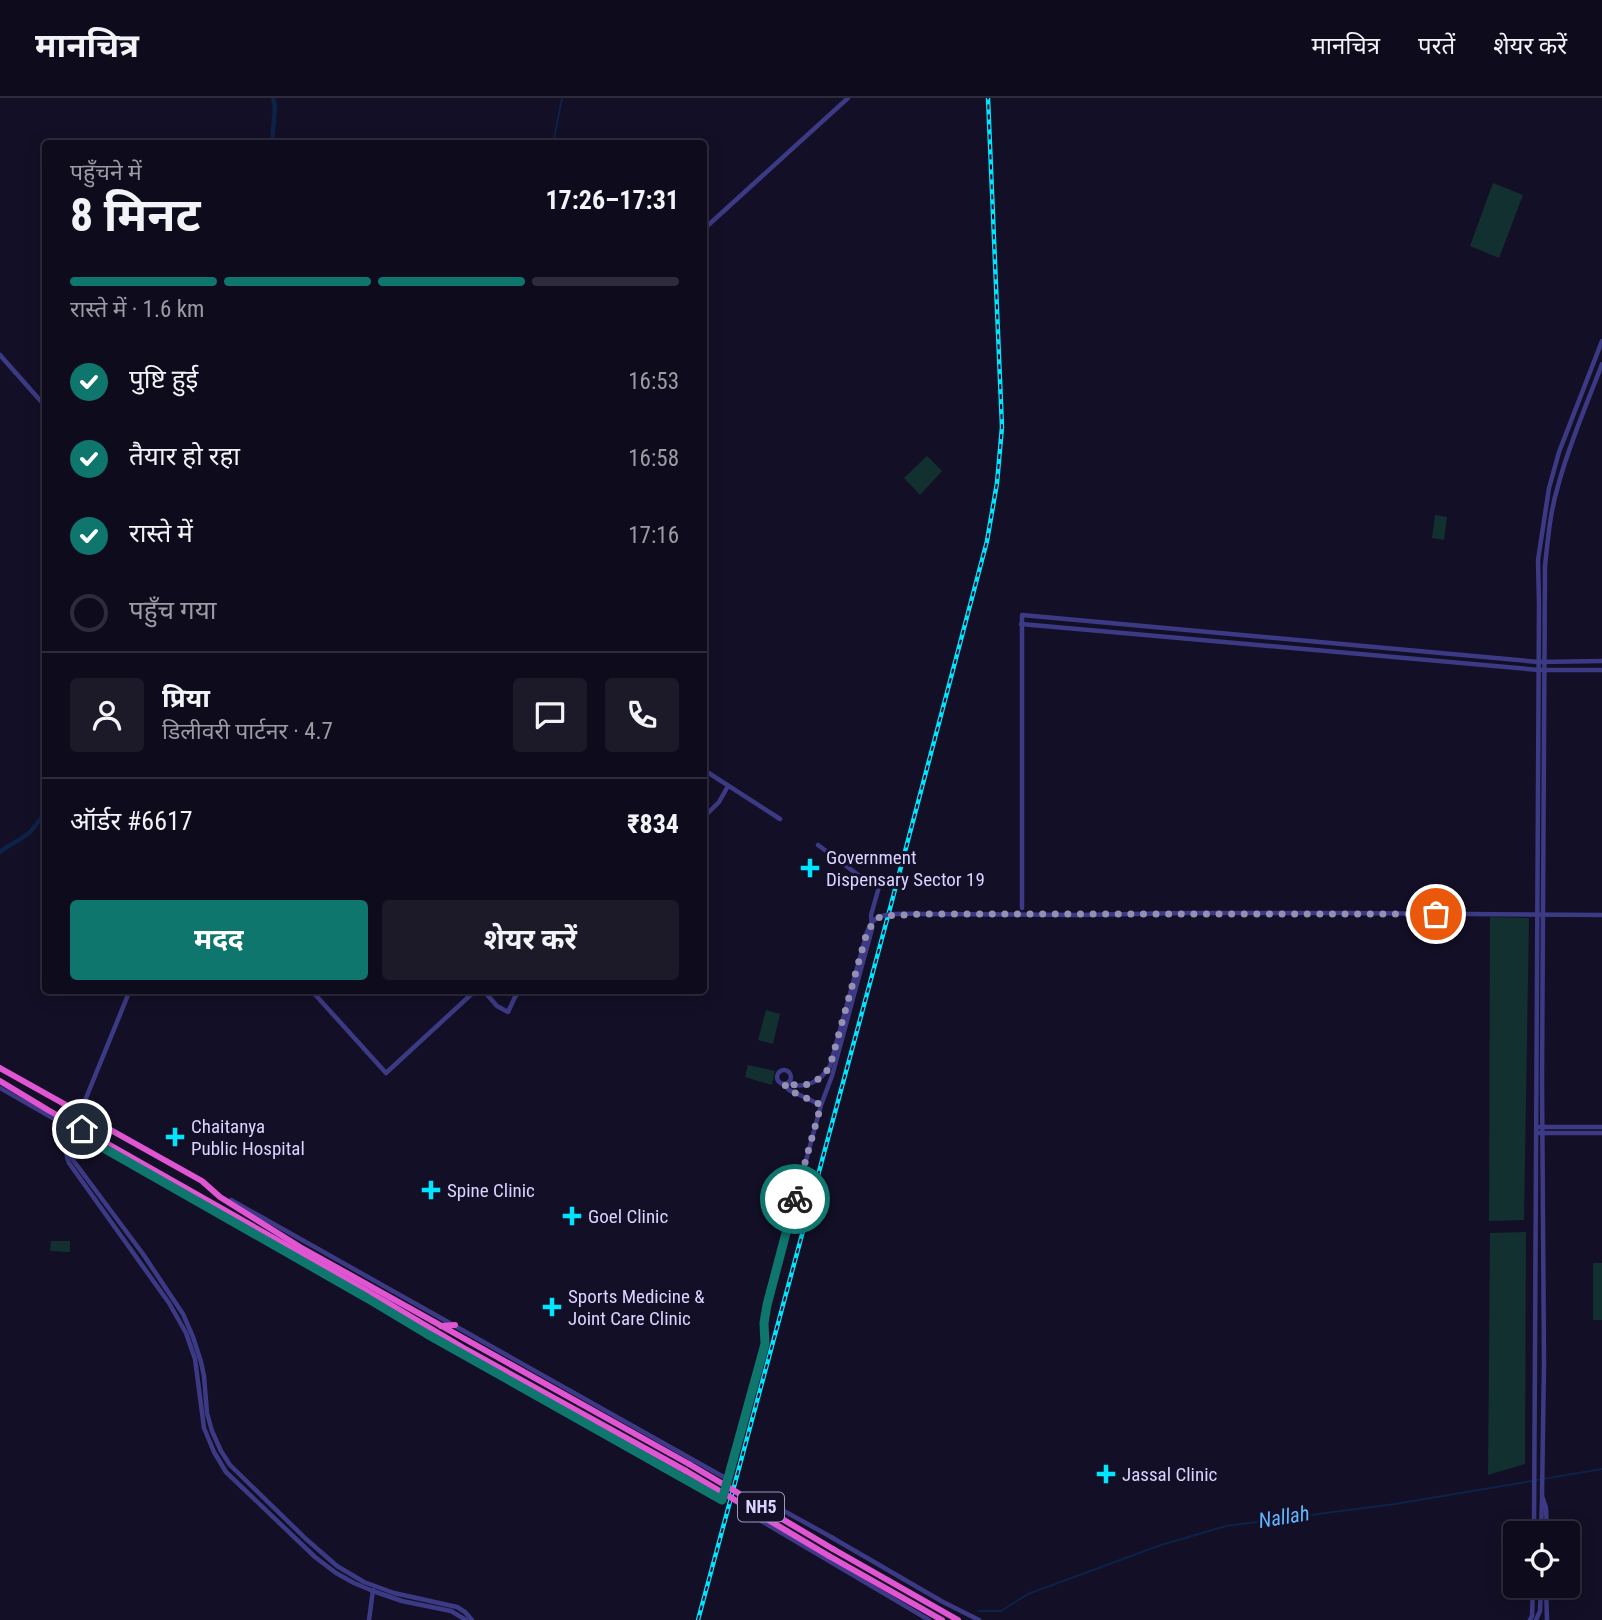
<!DOCTYPE html>
<html lang="hi">
<head>
<meta charset="utf-8">
<style>
	:root { --surface:#0e0b1c; --page:#1c1929; --text:#f1f3f6; --muted:#9b9ba3; --line:#2e2b3b; --accent:#0f766e }
	body { margin:0; font-family:"Roboto Condensed","Noto Sans Devanagari",sans-serif; background:var(--page); color:var(--text); height:100vh; display:flex; flex-direction:column; font-size:26px; white-space:nowrap }
	* { box-sizing:border-box; margin:0 }
	p { font-size:23px; color:var(--muted) }
	.icon { flex:none; width:38px; height:38px; fill:none; stroke:currentColor; stroke-width:2; stroke-linecap:round; stroke-linejoin:round }
	.map { position:relative; flex:1; overflow:hidden }
	.side { position:absolute; left:42px; top:42px; width:665px; height:854px; display:flex; flex-direction:column; background:var(--surface); border-radius:7px; box-shadow:0 4px 18px #0003,0 0 0 2px var(--line) }
	.side>* { flex:none }
	.fabs { position:absolute; left:1503px; top:1423px; display:grid; gap:14px }
	.fabs a { display:grid; place-items:center; width:77px; height:77px; border-radius:7px; background:var(--surface); box-shadow:0 4px 18px #0003,0 0 0 2px var(--line); font-size:35px }
	.pin { position:absolute; display:grid; place-items:center; width:60px; height:60px; color:#fff; margin:-30px; border:4px solid #fff; border-radius:50%; box-shadow:0 2px 7px #0007 }
	.courier { position:absolute; display:grid; place-items:center; width:70px; height:70px; margin:-35px; border:5px solid #0f766e; border-radius:50%; background:#fff; color:#222; box-shadow:0 2px 9px #0007 }
	.head em { font-style:normal; font-weight:700 }
	.head div { display:flex; flex-direction:column-reverse }
	.head { display:flex; align-items:center; justify-content:space-between; height:119px; padding:0 28px }
	h1 { font-size:46px; font-weight:700; line-height:52px }
	.bar { display:grid; grid-template-columns:repeat(4,1fr); gap:10px 7px; align-content:center; height:84px; padding:0 28px }
	.bar i { height:9px; border-radius:5px; background:var(--line) }
	.bar .selected { background:var(--accent) }
	.bar p { grid-column:span 4 }
	.line { display:flex; align-items:center; gap:18px; padding:0 28px; border-top:2px solid var(--line) }
	.line div { flex:1 }
	.round { display:grid; place-items:center; flex:none; width:74px; height:74px; border-radius:7px; background:var(--page) }
	ol { padding:0 28px; list-style:none }
	li { display:flex; align-items:center; gap:21px; height:77px }
	li p { margin-inline-start:auto }
	li .icon { padding:7px; border-radius:50%; background:var(--accent); color:#fff; stroke-width:4 }
	li:last-child { color:var(--muted) }
	li i { width:38px; height:38px; border:4px solid var(--line); border-radius:50% }
	.action { display:flex; gap:14px; margin-top:auto; padding:14px 28px }
	.action a { flex:1; height:80px; border-radius:7px; background:var(--accent); color:#fff; font-size:28px; font-weight:700; line-height:80px; text-align:center }
	.action a+a { background:var(--page); color:var(--text) }
	header { display:flex; align-items:center; gap:42px; box-sizing:border-box; height:98px; padding:0 35px; background:var(--surface); border-bottom:2px solid var(--line) }
	header strong { font-size:33px }
	nav { display:flex; gap:38px; margin-inline-start:auto; font-size:24px }
	.map>svg:first-child { display:block }
</style>
</head>
<body>
<header>
<strong>मानचित्र</strong>
<nav><a>मानचित्र</a><a>परतें</a><a>शेयर करें</a></nav>
</header>
<div class="map">
<svg width="1602" height="1522" viewBox="0 0 1602 1522">
	<rect width="100%" height="100%" fill="#130f26"/>
	<g fill="#12302f">
		<path d="M 1493,85 L 1523,97 L 1499,160 L 1470,148 Z"/>
		<path d="M 927,358 L 942,373 L 920,397 L 904,380 Z"/>
		<path d="M 1435,417 L 1447,419 L 1444,442 L 1432,440 Z"/>
		<path d="M 1490,819 L 1529,820 L 1524,1122 L 1489,1123 Z"/>
		<path d="M 766,912 L 780,916 L 773,946 L 758,942 Z"/>
		<path d="M 748,967 L 775,973 L 772,987 L 745,979 Z"/>
		<path d="M 1526,1134 L 1525,1366 L 1488,1377 L 1490,1135 Z"/>
		<path d="M 51,1143 L 70,1143 L 70,1154 L 50,1153 Z"/>
		<rect x="1593" y="1165" width="9" height="57"/>
	</g>
	<g fill="none" stroke-linecap="round" stroke-linejoin="round">
		<g stroke="#0c2248" stroke-width="2">
			<path d="M 553,46 L 562,0"/>
			<path d="M 1537,1382 L 1602,1371"/>
			<path d="M 979,1513 L 1001,1513 L 1028,1496 L 1161,1447 L 1226,1428 L 1395,1406 L 1532,1383"/>
		</g>
		<g stroke="#0c2248" stroke-width="4.5">
			<path d="M 272,46 L 275,8 L 273,0"/>
			<path d="M 0,754 C 9,746 22,742 30,734 C 36,728 39,721 46,715"/>
		</g>
		<g stroke="#3d3a85" stroke-width="4.5">
			<path d="M 704,131 L 848,0"/>
			<path d="M 0,257 L 46,309"/>
			<path d="M 1021,526 L 1539,572 L 1602,572"/>
			<path d="M 704,672 L 780,721"/>
			<path d="M 704,719 L 719,704 L 728,688"/>
			<path d="M 818,747 L 865,782 L 879,789 L 871,817 L 872,831 L 858,882 L 832,978 L 821,1007"/>
			<path d="M 1022,810 L 1022,517 L 1539,564 L 1602,563"/>
			<path d="M 924,816 L 1078,817 L 1186,815 L 1347,815 L 1602,817"/>
			<path d="M 311,892 L 386,975 L 476,892"/>
			<path d="M 483,892 L 497,908 L 508,914 L 515,899 L 521,892"/>
			<circle cx="784" cy="979" r="7"/>
			<path d="M 788,985 C 805,992 821,983 830,968 L 867,834"/>
			<path d="M 0,990 L 390,1213 L 427,1236 L 722,1402 L 732,1373 L 765,1246 L 764,1225 L 767,1207 L 821,1007 L 789,992 L 784,986"/>
			<path d="M 89,1020 C 82,1031 73,1044 70,1058 L 143,1156 L 183,1216 L 193,1239 L 201,1264 L 204,1278 L 207,1315 L 212,1333 L 221,1353 L 230,1367 L 306,1441 L 337,1468 L 364,1484 L 394,1495 L 457,1509 L 465,1514 L 472,1522"/>
			<path d="M 75,1027 L 130,892"/>
			<path d="M 1536,1029 L 1602,1029"/>
			<path d="M 1536,1035 L 1602,1035"/>
			<path d="M 77,1038 C 66,1044 64,1055 69,1065 L 169,1205 L 186,1235 L 195,1261 L 204,1330 L 214,1354 L 226,1374 L 315,1459 L 336,1475 L 354,1485 L 373,1493 L 402,1503 L 451,1513 L 466,1522"/>
			<path d="M 231,1102 L 729,1382"/>
			<path d="M 1534,1435 L 1539,506 L 1538,462 L 1549,390 L 1559,354 L 1602,243"/>
			<path d="M 1541,1435 L 1542,1401"/>
			<path d="M 1547,1435 L 1546,1410 L 1542,1398 L 1544,1265 L 1542,983 L 1545,468 C 1548,441 1550,414 1558,388 C 1569,346 1587,306 1602,266"/>
			<path d="M 831,1439 L 943,1504 L 979,1522"/>
			<path d="M 833,1440 L 766,1403 L 763,1404 L 755,1417 L 758,1421 L 929,1522"/>
			<path d="M 1546,1488 L 1547,1522"/>
			<path d="M 369,1522 L 373,1492"/>
			<path d="M 1530,1522 L 1532,1518 L 1533,1488"/>
			<path d="M 1536,1522 L 1540,1513 L 1541,1488"/>
		</g>
		<g stroke="#e055d1" stroke-width="6">
			<path d="M 0,970 L 202,1083 L 220,1099 L 300,1149 L 689,1366"/>
			<path d="M 0,983 L 48,1012 L 388,1205 L 467,1252 L 686,1373"/>
			<path d="M 441,1228 L 455,1227"/>
			<path d="M 833,1451 L 958,1522"/>
			<path d="M 829,1458 L 942,1522"/>
		</g>
		<defs>
			<path id="rail" d="M 698,1522 L 888,818 L 987,443 L 997,385 L 1002,329 L 988,0"/>
		</defs>
		<use href="#rail" stroke="#00e5ff" stroke-width="4.5"/>
		<use href="#rail" stroke="#130f26" stroke-width="2" stroke-dasharray="5" stroke-linecap="butt"/>
		<path stroke="#3d3a85" stroke-width="4.5" d="M 867,834 C 869,829 872,823 877,820 C 887,814 912,816 924,816"/>
		<g stroke="#e055d1" stroke-width="6">
			<path d="M 689,1366 L 833,1451"/>
			<path d="M 686,1373 L 829,1458"/>
		</g>
	</g>
	<g fill="none" stroke-linecap="round" stroke-linejoin="round">
		<path stroke="#948fb3" stroke-width="7" stroke-dasharray="0 12.6" d="M 795,1101 L 821,1007 L 789,992 L 784,986 L 788,985 C 805,992 821,983 830,968 L 867,834 L 876,821 L 882,818 L 923,816 L 1436,816"/>
		<path stroke="#0f766e" stroke-width="9" d="M 82,1031 L 79,1036 L 367,1200 L 427,1236 L 722,1402 L 765,1246 L 764,1225 L 767,1207 L 795,1101"/>
	</g>
	<g fill="#00e5ff" stroke="#130f26" stroke-width="2.5">
		<path d="M806.5 759.5h7v7h7v7h-7v7h-7v-7h-7v-7h7z"/>
		<path d="M171.5 1028.5h7v7h7v7h-7v7h-7v-7h-7v-7h7z"/>
		<path d="M427.5 1081.5h7v7h7v7h-7v7h-7v-7h-7v-7h7z"/>
		<path d="M568.5 1107.5h7v7h7v7h-7v7h-7v-7h-7v-7h7z"/>
		<path d="M548.5 1198.5h7v7h7v7h-7v7h-7v-7h-7v-7h7z"/>
		<path d="M1102.5 1365.5h7v7h7v7h-7v7h-7v-7h-7v-7h7z"/>
	</g>
	<g text-anchor="middle" stroke-width="6" stroke-linejoin="round" paint-order="stroke">
		<rect fill="#130f26" stroke="#9e99be" stroke-width="2" x="738" y="1394.5" width="46" height="29" rx="5"/>
		<g font-size="18" font-weight="bold" fill="#d9d4ff">
			<text x="761" y="1415">NH5</text>
		</g>
		<g font-size="19" fill="#d9d4ff" stroke="#130f26" text-anchor="start">
			<text x="826" y="766">Government<tspan x="826" dy="22">Dispensary Sector 19</tspan></text>
			<text x="191" y="1035">Chaitanya<tspan x="191" dy="22">Public Hospital</tspan></text>
			<text x="447" y="1099">Spine Clinic</text>
			<text x="588" y="1125">Goel Clinic</text>
			<text x="568" y="1205">Sports Medicine &amp;<tspan x="568" dy="22">Joint Care Clinic</tspan></text>
			<text x="1122" y="1383">Jassal Clinic</text>
		</g>
		<g font-size="21" font-style="italic" fill="#62b6ff" stroke="#130f26">
			<text transform="translate(1284 1419) rotate(-9)" y="7">Nallah</text>
		</g>
	</g>
</svg>
<div class="fabs">
<a><svg class="icon" aria-label="locate" viewBox="0 0 24 24"><circle cx="12" cy="12" r="6"/><path d="M12 2v4M12 18v4M2 12h4M18 12h4"/></svg></a>
</div>
<div class="pin" style="left:1436px;top:816px;background:#ea580c"><svg class="icon" aria-label="bag" viewBox="0 0 24 24"><path d="M5 8h14l-1 12H6zM9 8a3 3 0 0 1 6 0"/></svg></div>
<div class="pin" style="left:82px;top:1031px;background:#1f2937"><svg class="icon" aria-label="home" viewBox="0 0 24 24"><path d="M3 11l9-7 9 7M6 9v11h12V9"/></svg></div>
<div class="courier" style="left:795px;top:1101px"><svg class="icon" aria-label="bike" viewBox="0 0 24 24"><circle cx="6" cy="16" r="4"/><circle cx="18" cy="16" r="4"/><path d="M6 16l4-8h5l3 8M10 8l3 8H6M13 5h3"/></svg></div>
<section class="side">
<div class="head"><div><h1>8 मिनट</h1><p>पहुँचने में</p></div><em>17:26–17:31</em></div>
<div class="bar"><i class="selected"></i><i class="selected"></i><i class="selected"></i><i></i><p>रास्ते में · 1.6 km</p></div>
<ol>
<li><svg class="icon" aria-label="check" viewBox="0 0 24 24"><path d="M5 12l5 5 9-10"/></svg>पुष्टि हुई<p>16:53</p></li>
<li><svg class="icon" aria-label="check" viewBox="0 0 24 24"><path d="M5 12l5 5 9-10"/></svg>तैयार हो रहा<p>16:58</p></li>
<li><svg class="icon" aria-label="check" viewBox="0 0 24 24"><path d="M5 12l5 5 9-10"/></svg>रास्ते में<p>17:16</p></li>
<li><i></i>पहुँच गया</li>
</ol>
<div class="line" style="height:126px"><a class="round"><svg class="icon" aria-label="person" viewBox="0 0 24 24"><circle cx="12" cy="8" r="4"/><path d="M4 21q1-7 8-7t8 7"/></svg></a><div><b>प्रिया</b><p>डिलीवरी पार्टनर · 4.7</p></div><a class="round"><svg class="icon" aria-label="chat" viewBox="0 0 24 24"><path d="M4 5h16v11H9l-5 4z"/></svg></a><a class="round"><svg class="icon" aria-label="phone" viewBox="0 0 24 24"><path d="M5 4h4l2 5-3 2q2 4 5 5l2-3 5 2v4C11 20 4 13 5 4z"/></svg></a></div>
<div class="line" style="height:91px"><div>ऑर्डर #6617</div><b>₹834</b></div>
<div class="action"><a>मदद</a><a>शेयर करें</a></div>
</section>
</div>
</body>
</html>
